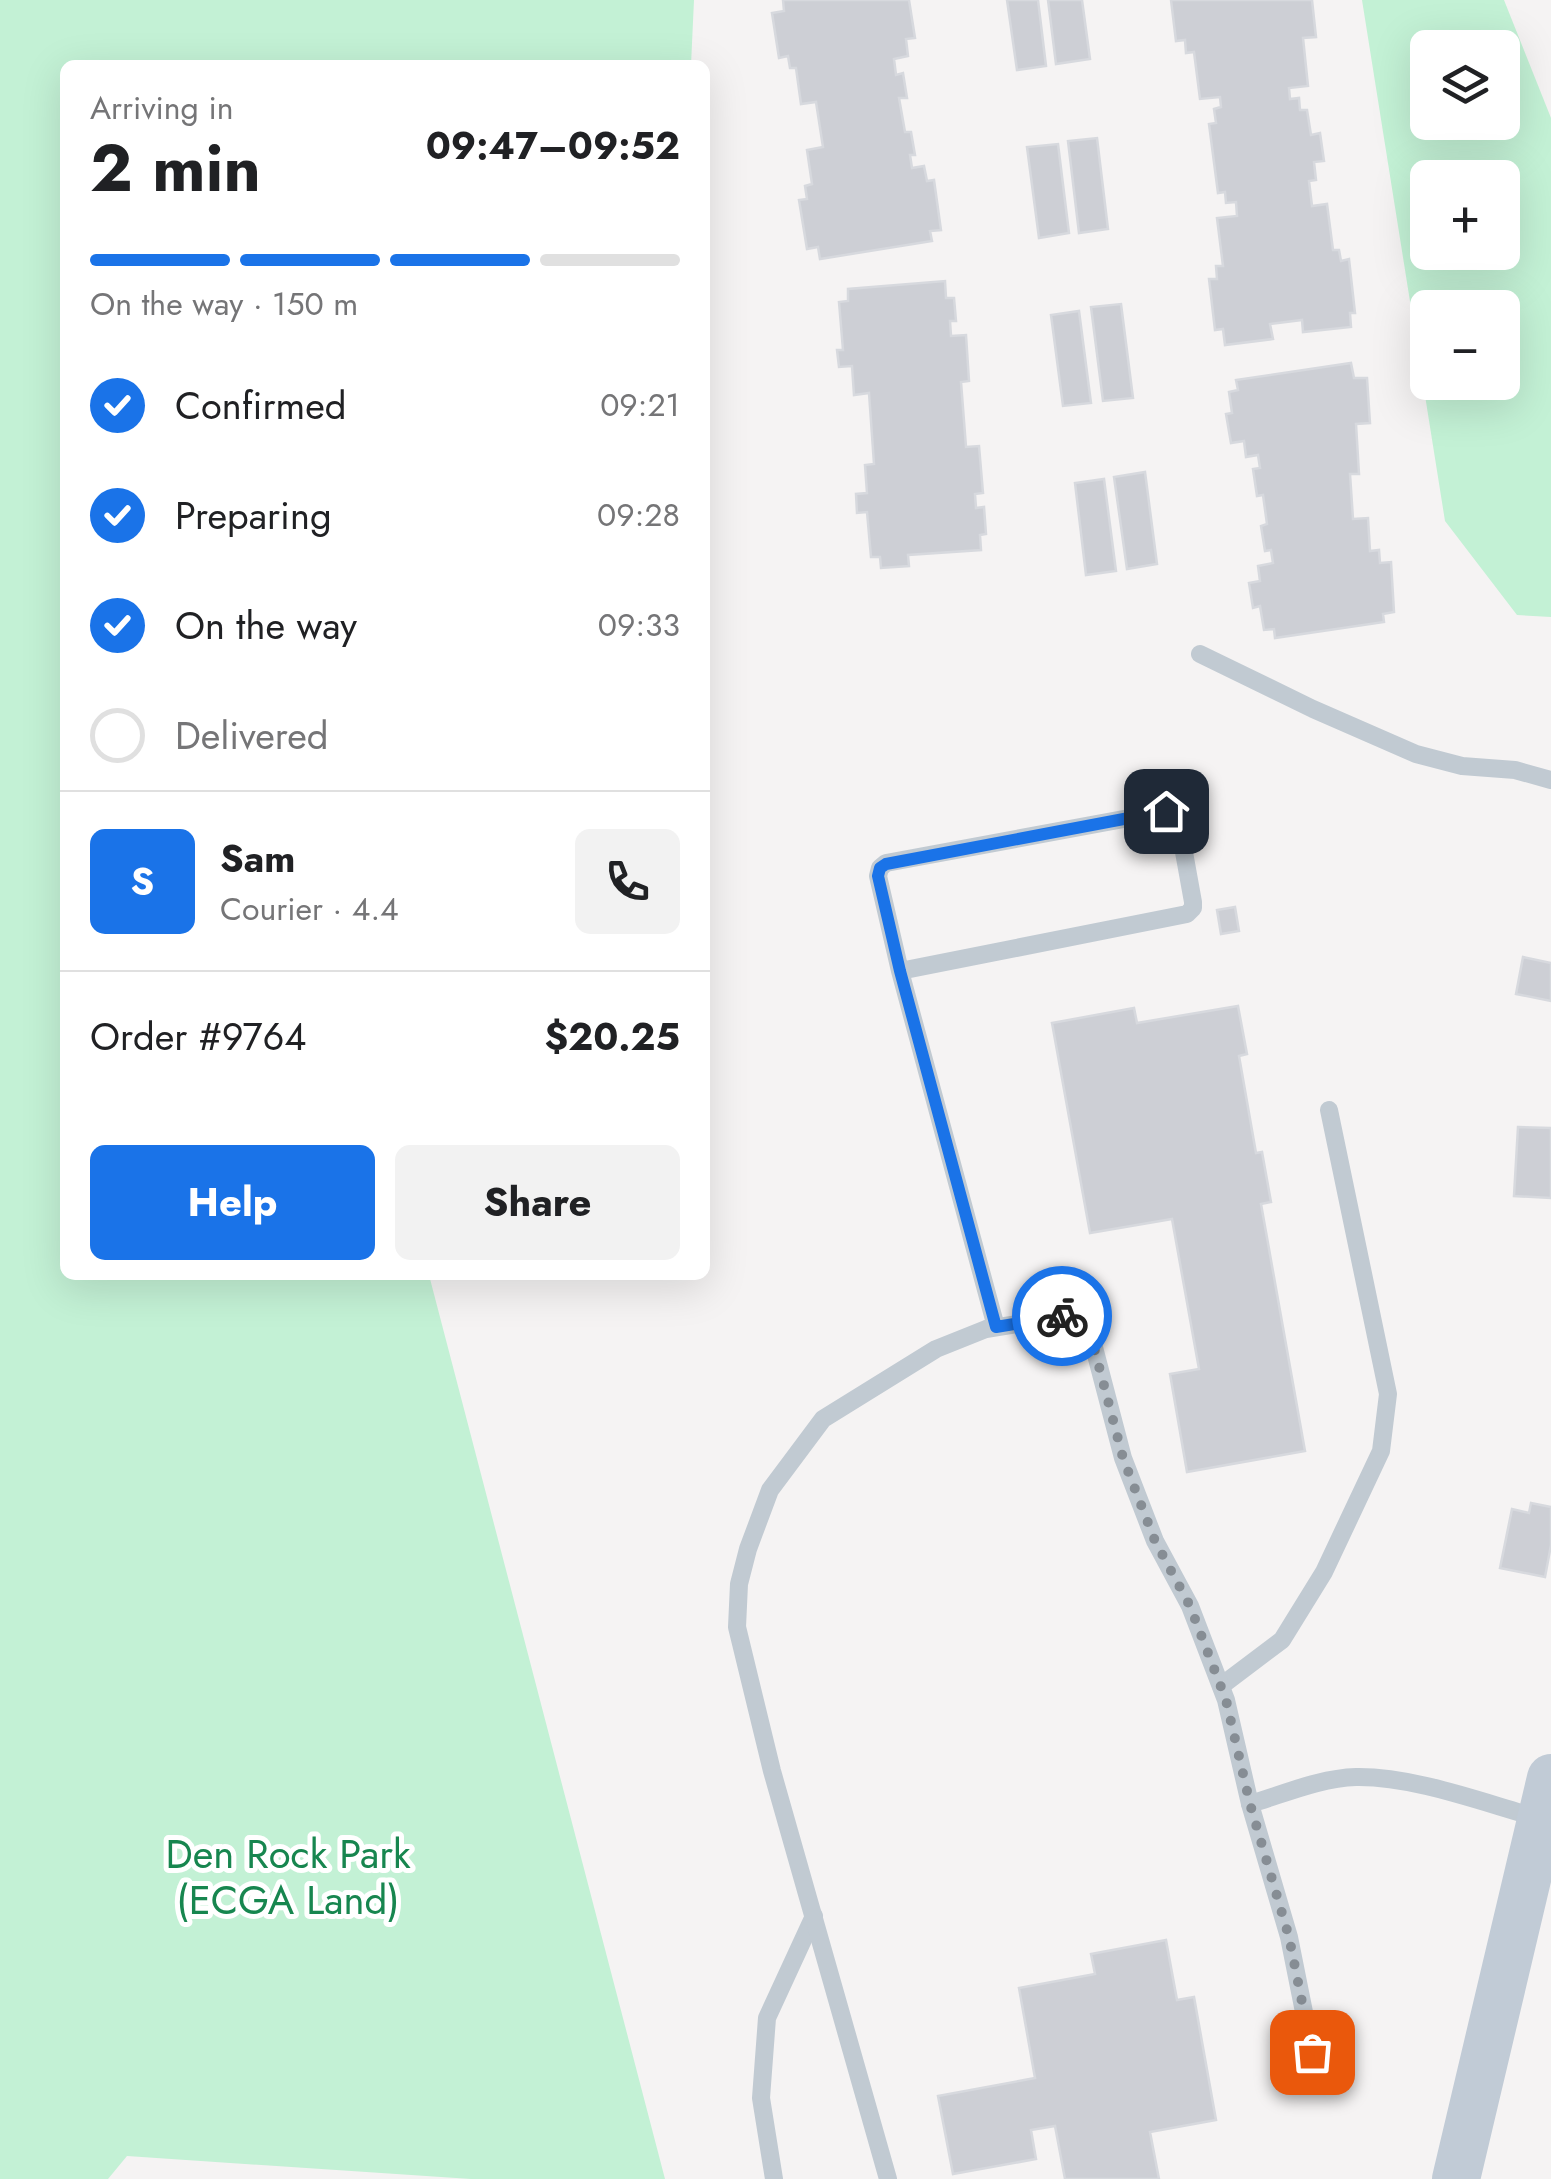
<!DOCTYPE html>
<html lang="en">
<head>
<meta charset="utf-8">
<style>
	:root { --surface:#fff; --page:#f2f2f2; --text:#202124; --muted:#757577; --line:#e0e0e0; --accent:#1a73e8 }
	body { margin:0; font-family:Jost,sans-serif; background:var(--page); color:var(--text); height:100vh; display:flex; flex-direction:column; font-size:38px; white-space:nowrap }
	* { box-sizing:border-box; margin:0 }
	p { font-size:32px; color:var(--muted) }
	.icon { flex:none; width:55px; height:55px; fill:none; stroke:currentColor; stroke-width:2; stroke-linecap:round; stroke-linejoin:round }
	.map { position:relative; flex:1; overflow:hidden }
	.drawer { position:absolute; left:60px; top:60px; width:650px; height:1220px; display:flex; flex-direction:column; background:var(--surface); border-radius:15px; box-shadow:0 10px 40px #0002 }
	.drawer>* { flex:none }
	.fabs { position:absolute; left:1410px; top:30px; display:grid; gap:20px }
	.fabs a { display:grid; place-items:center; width:110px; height:110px; border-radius:15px; background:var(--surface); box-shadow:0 10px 40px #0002; font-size:50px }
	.pin { position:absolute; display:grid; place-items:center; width:85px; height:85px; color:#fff; margin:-42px; border-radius:20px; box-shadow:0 5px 15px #0006 }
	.courier { position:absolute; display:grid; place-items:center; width:100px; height:100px; margin:-50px; border:8px solid #1a73e8; border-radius:50%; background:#fff; color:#222; box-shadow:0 2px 12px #0007 }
	.summary em { font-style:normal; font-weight:700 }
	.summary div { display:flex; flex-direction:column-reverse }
	.summary { display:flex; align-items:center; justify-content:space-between; height:170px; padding:0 30px }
	h1 { font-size:65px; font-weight:700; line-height:75px }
	.bar { display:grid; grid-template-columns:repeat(4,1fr); gap:15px 10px; align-content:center; height:120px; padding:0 30px }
	.bar i { height:12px; border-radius:8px; background:var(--line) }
	.bar .on { background:var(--accent) }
	.bar p { grid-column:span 4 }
	.line { display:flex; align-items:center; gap:25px; padding:0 30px; border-top:2px solid var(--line) }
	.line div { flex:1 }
	.round { display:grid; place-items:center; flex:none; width:105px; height:105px; border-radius:15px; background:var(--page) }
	ol { padding:0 30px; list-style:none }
	li { display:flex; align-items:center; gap:30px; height:110px }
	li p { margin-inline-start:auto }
	li .icon { padding:10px; border-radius:50%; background:var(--accent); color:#fff; stroke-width:4 }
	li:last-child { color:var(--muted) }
	li i { width:55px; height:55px; border:5px solid var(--line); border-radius:50% }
	.button { display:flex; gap:20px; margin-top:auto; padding:20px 30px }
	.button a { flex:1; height:115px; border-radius:15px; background:var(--accent); color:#fff; font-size:40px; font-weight:700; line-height:115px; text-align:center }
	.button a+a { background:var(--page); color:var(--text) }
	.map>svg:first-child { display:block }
</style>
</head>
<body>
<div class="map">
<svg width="1551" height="2179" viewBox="0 0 1551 2179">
	<rect width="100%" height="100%" fill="#f5f3f3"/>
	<g fill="#c3f1d5" fill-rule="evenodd">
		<path d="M 0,0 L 694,0 L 691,65 L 65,65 L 65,1275 L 429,1275 L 665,2179 L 471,2179 L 127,2156 L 108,2179 L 0,2179 Z"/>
		<path d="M 1362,0 L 1504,0 L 1551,118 L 1551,617 L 1517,615 L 1445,521 ZM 1428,48 L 1502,48 L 1502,122 L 1428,122 ZM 1428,178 L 1502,178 L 1502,252 L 1428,252 ZM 1428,308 L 1502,308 L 1502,382 L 1428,382 Z"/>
	</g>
	<g fill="#cdcfd5" stroke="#d7d9de" stroke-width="2.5">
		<path d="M 783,0 L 909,0 L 915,38 L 906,39 L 908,56 L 894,59 L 896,75 L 903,73 L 907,98 L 899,98 L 905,132 L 911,132 L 915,155 L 910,155 L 912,168 L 924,166 L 927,181 L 934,180 L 941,230 L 930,231 L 932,241 L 820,259 L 818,247 L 807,249 L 799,200 L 807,199 L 805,186 L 812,184 L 807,150 L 823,147 L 816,102 L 801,104 L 796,68 L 790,68 L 788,56 L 779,58 L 772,13 L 784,11 Z"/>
		<path d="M 1007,0 L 1038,0 L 1046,66 L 1017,70 Z"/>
		<path d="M 1048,0 L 1082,0 L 1090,59 L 1056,64 Z"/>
		<path d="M 1171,0 L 1312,0 L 1316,37 L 1303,38 L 1308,86 L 1289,88 L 1290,99 L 1299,98 L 1300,110 L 1307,110 L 1311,135 L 1320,133 L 1324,161 L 1314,162 L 1316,180 L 1309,181 L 1312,206 L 1327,204 L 1333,250 L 1339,250 L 1341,261 L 1349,259 L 1355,313 L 1350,313 L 1351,327 L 1303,332 L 1302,320 L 1270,324 L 1273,339 L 1225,345 L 1223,329 L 1215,330 L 1209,279 L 1217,279 L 1216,266 L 1223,266 L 1217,218 L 1237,216 L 1236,202 L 1226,203 L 1225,192 L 1218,193 L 1209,124 L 1216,123 L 1214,109 L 1221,107 L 1220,97 L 1200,99 L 1194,52 L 1186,53 L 1185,40 L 1176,41 Z"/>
		<path d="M 1097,138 L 1108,229 L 1079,233 L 1068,141 Z"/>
		<path d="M 1058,144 L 1069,233 L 1039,238 L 1027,147 Z"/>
		<path d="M 945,281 L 946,298 L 954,298 L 956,321 L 950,321 L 951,336 L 966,335 L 969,381 L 961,382 L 966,447 L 979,446 L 983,493 L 975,494 L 976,508 L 984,507 L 986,534 L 980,535 L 981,550 L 908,555 L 909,566 L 881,568 L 880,557 L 871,557 L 867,512 L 857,513 L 856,494 L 867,493 L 865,465 L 874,464 L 869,393 L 854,395 L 852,366 L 839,367 L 837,350 L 843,350 L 839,302 L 848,301 L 848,289 Z"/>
		<path d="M 1121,304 L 1133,398 L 1103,401 L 1091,307 Z"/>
		<path d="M 1079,311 L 1091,403 L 1063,406 L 1051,315 Z"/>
		<path d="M 1351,363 L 1354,378 L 1367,378 L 1370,423 L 1356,424 L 1359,474 L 1350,474 L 1353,519 L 1368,518 L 1370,551 L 1379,550 L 1380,563 L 1391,562 L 1394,612 L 1383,614 L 1384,622 L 1275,638 L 1274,629 L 1264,630 L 1260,606 L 1253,608 L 1249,583 L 1260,581 L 1258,566 L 1273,563 L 1271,550 L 1265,551 L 1261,526 L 1267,524 L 1263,495 L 1257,496 L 1253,469 L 1260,468 L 1258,455 L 1246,457 L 1244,441 L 1231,443 L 1226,414 L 1232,413 L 1229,392 L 1238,390 L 1236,380 Z"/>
		<path d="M 1145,472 L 1157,564 L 1127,569 L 1114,477 Z"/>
		<path d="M 1104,479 L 1116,571 L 1086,575 L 1075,483 Z"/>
		<path d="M 1235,907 L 1239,931 L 1221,934 L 1217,910 Z"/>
		<path d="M 1523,957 L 1551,963 L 1551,1001 L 1516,994 Z"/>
		<path d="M 1238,1006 L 1247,1054 L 1239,1056 L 1256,1153 L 1262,1152 L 1271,1202 L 1261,1204 L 1305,1451 L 1187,1472 L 1170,1374 L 1199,1369 L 1172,1219 L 1090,1233 L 1052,1023 L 1134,1008 L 1137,1023 Z"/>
		<path d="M 1518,1127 L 1551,1128 L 1551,1198 L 1514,1196 Z"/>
		<path d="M 1531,1503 L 1551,1507 L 1551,1545 L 1545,1577 L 1500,1568 L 1512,1509 L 1529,1513 Z"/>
		<path d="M 1166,1940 L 1177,2000 L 1194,1997 L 1216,2120 L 1150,2132 L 1159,2179 L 1065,2179 L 1055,2126 L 1031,2130 L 1036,2159 L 953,2174 L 938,2096 L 1035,2078 L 1019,1988 L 1095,1974 L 1091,1954 Z"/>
	</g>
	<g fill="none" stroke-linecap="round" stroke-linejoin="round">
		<g stroke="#c1cad2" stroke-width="18">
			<path d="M 1200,654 L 1313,709 L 1416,754 L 1462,766 L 1515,770 L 1551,780"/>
			<path d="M 900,971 L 1187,914 L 1193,908 L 1193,902 L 1178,819 L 1174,812 L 1167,811 L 886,863 L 880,868 L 878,876 L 900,971 L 996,1327"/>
			<path d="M 1221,1686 L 1282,1640 L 1324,1572 L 1381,1451 L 1388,1394 L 1329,1110"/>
			<path d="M 1250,1804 C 1284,1794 1320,1778 1356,1777 C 1414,1776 1484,1803 1539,1818"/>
			<path d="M 774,2179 L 761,2098 L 767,2018 L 814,1916"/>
			<path d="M 888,2179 L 772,1771 L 737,1627 L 739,1584 L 748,1549 L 770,1490 L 823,1419 L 936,1349 L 986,1329 L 1074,1315 L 1082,1320 L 1090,1332 L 1123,1458 L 1155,1541 L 1190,1606 L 1226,1700 L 1250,1804 L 1289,1937 L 1312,2052"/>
		</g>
		<path stroke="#c1cbd6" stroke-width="48" d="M 1456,2179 L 1551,1778"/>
	</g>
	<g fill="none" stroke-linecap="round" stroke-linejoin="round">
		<path stroke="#868d94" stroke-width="10" stroke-dasharray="0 18" d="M 1062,1316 C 1078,1314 1082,1319 1090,1332 L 1123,1458 L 1155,1541 L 1190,1606 L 1226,1700 L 1250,1804 L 1289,1937 L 1312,2052"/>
		<path stroke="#1a73e8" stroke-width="12" d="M 1062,1316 L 996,1327 L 900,971 L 878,876 L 880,868 L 886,864 L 1166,811"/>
	</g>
	<g text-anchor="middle" stroke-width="10" stroke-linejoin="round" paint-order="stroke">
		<g font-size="40" fill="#17864f" stroke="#fff">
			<text x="288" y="1868">Den Rock Park<tspan x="288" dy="46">(ECGA Land)</tspan></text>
		</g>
	</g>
</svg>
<div class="fabs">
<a><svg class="icon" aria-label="layers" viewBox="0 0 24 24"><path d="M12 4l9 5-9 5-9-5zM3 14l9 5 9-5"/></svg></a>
<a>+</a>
<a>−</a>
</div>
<div class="pin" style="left:1312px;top:2052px;background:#ea580c"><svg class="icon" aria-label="bag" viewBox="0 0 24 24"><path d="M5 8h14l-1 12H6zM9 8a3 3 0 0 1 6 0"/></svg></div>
<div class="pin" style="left:1166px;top:811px;background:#1f2937"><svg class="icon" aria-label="home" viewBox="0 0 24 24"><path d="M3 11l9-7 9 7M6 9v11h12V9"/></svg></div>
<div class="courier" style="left:1062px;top:1316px"><svg class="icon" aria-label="bike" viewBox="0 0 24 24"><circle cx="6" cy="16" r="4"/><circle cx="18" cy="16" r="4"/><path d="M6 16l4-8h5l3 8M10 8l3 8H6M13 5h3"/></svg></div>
<section class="drawer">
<div class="summary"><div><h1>2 min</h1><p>Arriving in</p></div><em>09:47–09:52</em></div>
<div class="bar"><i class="on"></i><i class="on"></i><i class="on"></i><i></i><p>On the way · 150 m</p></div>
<ol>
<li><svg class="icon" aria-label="check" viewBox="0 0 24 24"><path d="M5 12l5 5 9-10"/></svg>Confirmed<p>09:21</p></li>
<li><svg class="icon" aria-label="check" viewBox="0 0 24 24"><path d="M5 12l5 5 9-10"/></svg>Preparing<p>09:28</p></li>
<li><svg class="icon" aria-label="check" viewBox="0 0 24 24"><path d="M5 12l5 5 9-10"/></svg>On the way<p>09:33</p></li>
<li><i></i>Delivered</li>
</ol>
<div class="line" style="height:180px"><b class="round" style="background:var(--accent);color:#fff">S</b><div><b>Sam</b><p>Courier · 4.4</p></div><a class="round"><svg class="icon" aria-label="phone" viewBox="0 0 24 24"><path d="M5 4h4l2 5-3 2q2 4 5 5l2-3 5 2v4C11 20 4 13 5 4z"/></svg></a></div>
<div class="line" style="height:130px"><div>Order #9764</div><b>$20.25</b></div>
<div class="button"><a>Help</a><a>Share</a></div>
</section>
</div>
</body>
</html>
